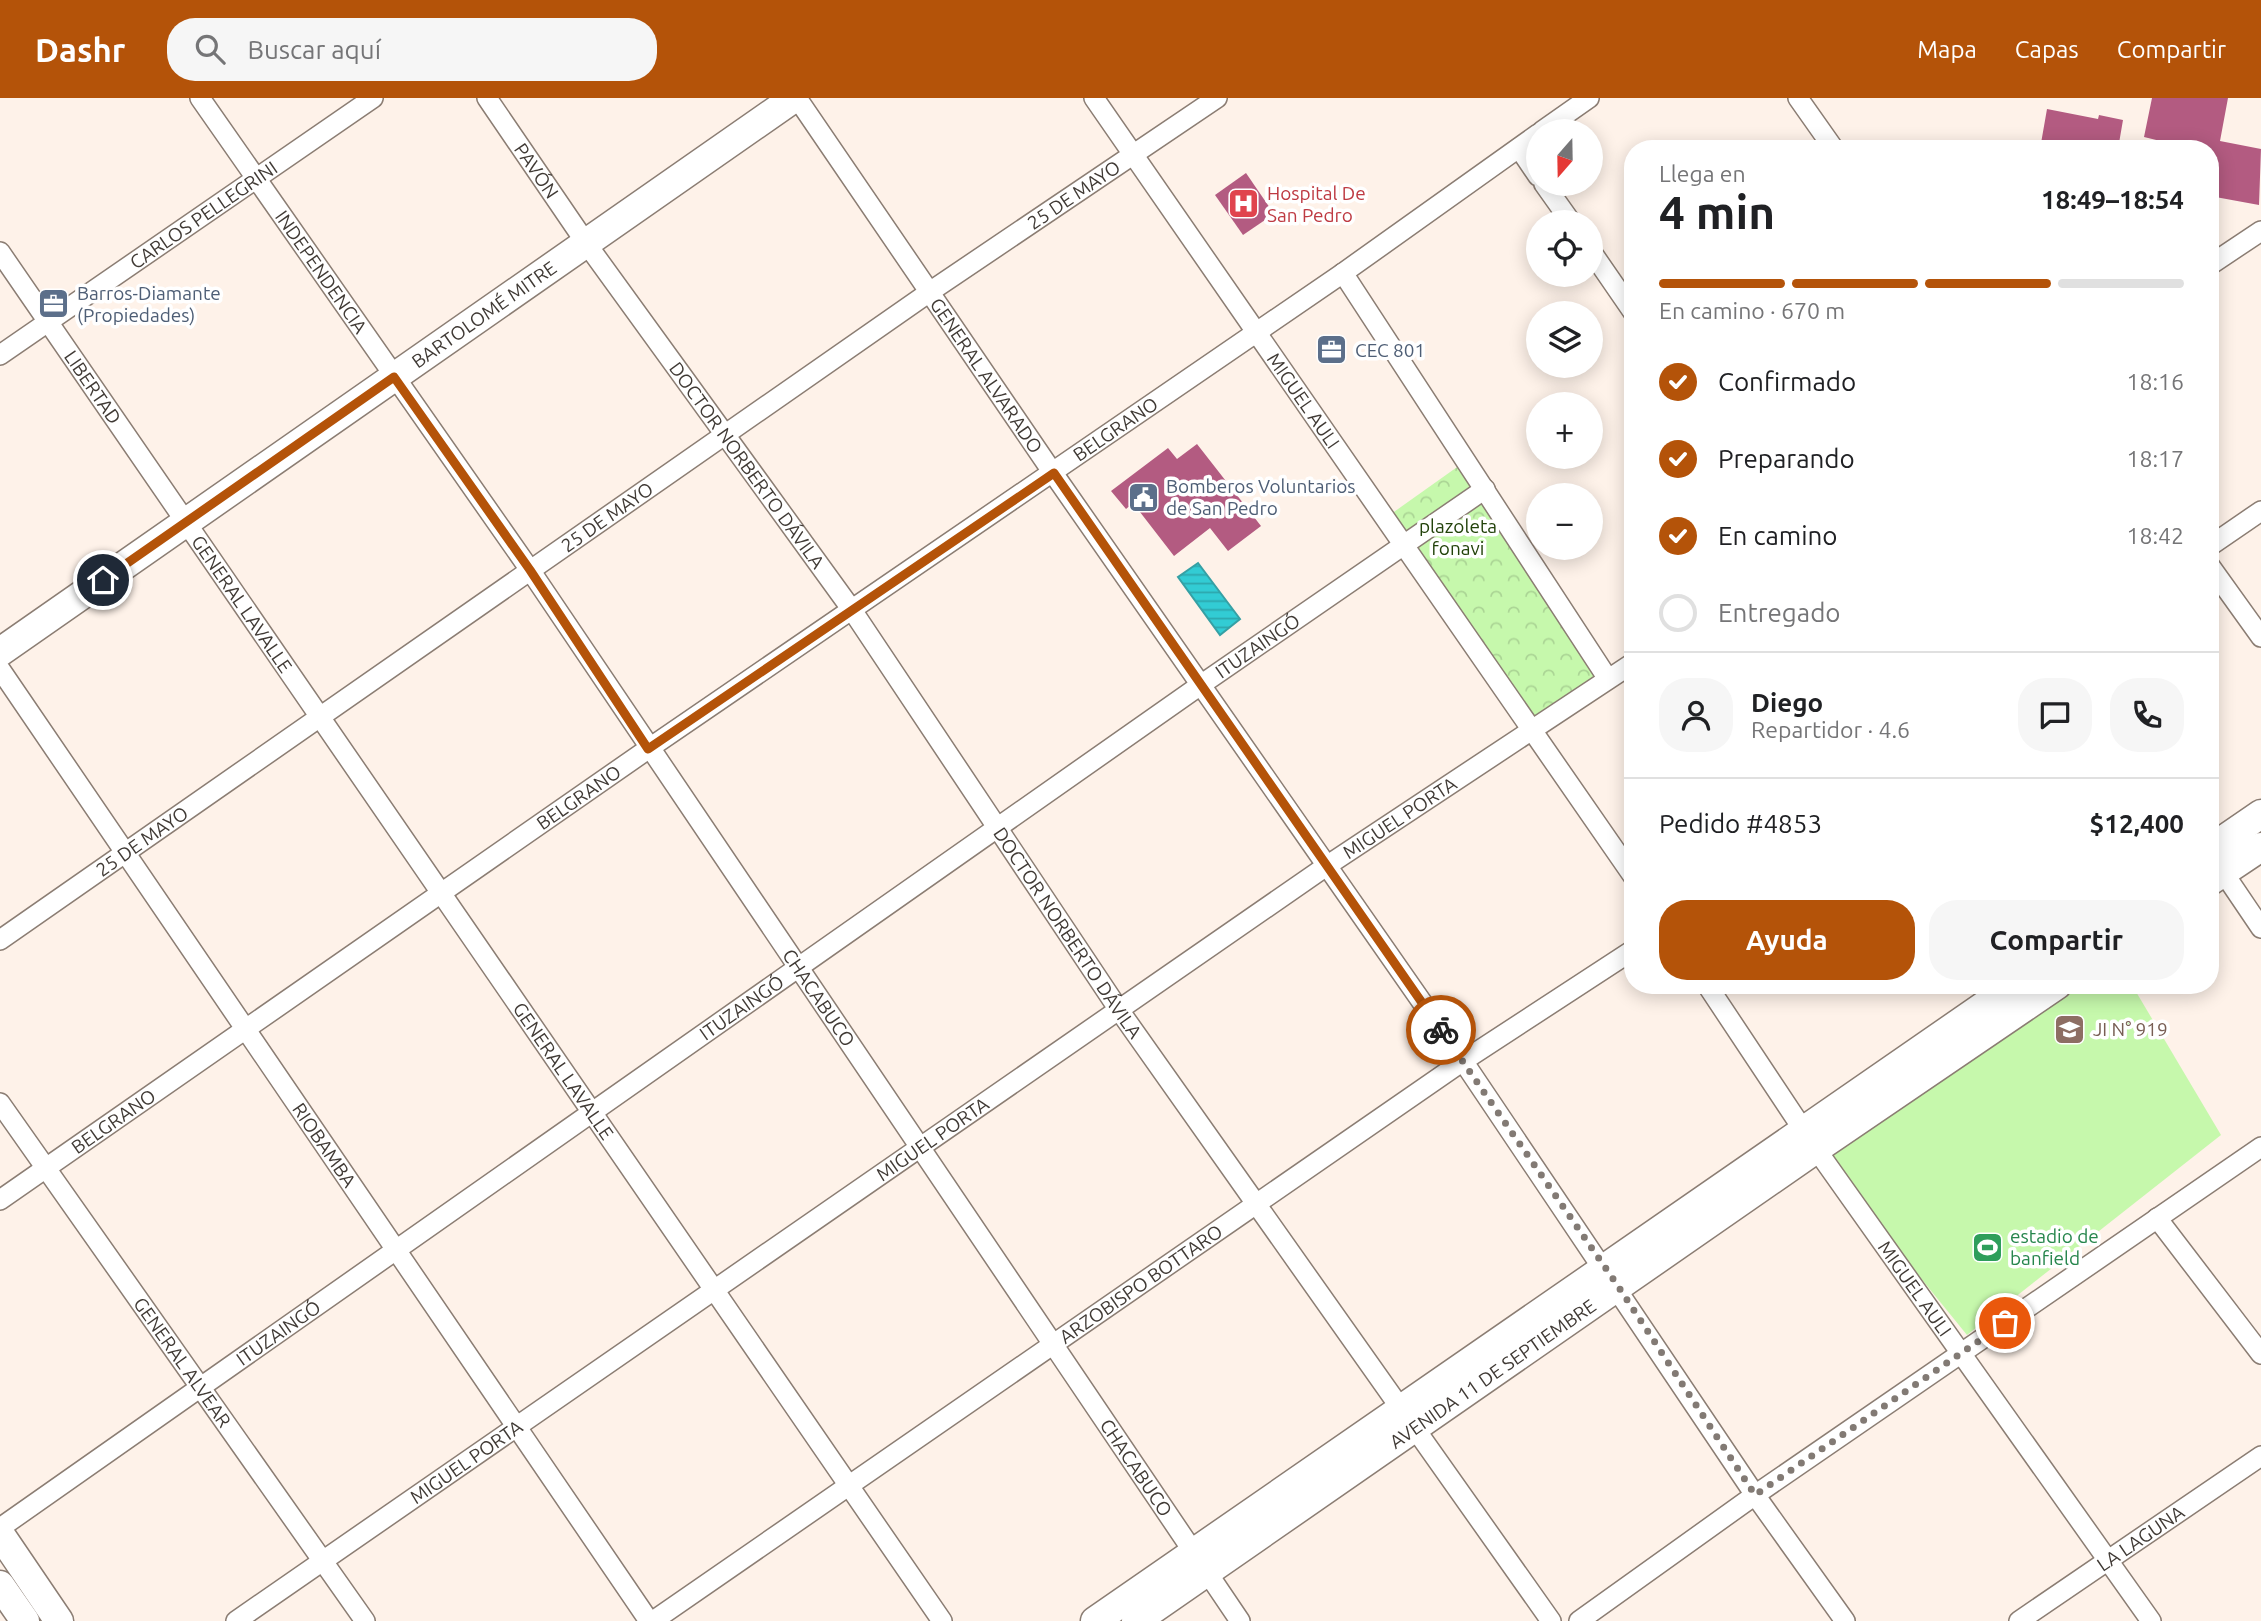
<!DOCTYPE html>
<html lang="es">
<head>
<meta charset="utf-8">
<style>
	:root { --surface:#fff; --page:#f6f6f6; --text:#202124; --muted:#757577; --line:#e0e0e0; --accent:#b45309 }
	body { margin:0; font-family:Ubuntu,sans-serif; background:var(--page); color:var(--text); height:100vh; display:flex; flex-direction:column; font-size:26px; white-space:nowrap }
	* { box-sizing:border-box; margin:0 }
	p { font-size:23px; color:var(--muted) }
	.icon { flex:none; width:38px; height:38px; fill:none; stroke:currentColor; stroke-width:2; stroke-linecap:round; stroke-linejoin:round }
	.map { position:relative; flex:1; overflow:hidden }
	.panel { position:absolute; left:1624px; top:42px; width:595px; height:854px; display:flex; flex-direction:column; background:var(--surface); border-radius:28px; box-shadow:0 4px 18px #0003 }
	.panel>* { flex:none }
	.needle { width:46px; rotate:200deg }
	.buttons { position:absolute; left:1526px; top:21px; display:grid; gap:14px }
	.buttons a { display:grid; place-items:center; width:77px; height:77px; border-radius:50%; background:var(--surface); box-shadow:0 4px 18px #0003; font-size:35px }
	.pin { position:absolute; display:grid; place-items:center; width:60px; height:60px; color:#fff; margin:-30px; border:4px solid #fff; border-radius:50%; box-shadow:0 2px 7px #0007 }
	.courier { position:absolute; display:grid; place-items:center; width:70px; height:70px; margin:-35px; border:5px solid #b45309; border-radius:50%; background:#fff; color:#222; box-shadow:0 2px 9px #0007 }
	.head em { font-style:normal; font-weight:700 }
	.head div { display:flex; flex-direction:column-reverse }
	.head { display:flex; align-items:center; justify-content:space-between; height:119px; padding:0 35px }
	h1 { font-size:46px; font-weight:700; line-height:52px }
	.bar { display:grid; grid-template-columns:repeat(4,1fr); gap:10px 7px; align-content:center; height:84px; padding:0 35px }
	.bar i { height:9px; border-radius:5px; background:var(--line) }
	.bar .on { background:var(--accent) }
	.bar p { grid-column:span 4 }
	.line { display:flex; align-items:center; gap:18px; padding:0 35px; border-top:2px solid var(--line) }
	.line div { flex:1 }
	.round { display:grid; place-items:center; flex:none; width:74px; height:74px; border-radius:28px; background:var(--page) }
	ol { padding:0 35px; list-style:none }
	li { display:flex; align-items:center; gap:21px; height:77px }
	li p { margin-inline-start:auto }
	li .icon { padding:7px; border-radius:50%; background:var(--accent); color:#fff; stroke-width:4 }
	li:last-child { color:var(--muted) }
	li i { width:38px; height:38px; border:4px solid var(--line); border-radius:50% }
	.cta { display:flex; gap:14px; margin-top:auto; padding:14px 35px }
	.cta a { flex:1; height:80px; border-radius:28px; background:var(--accent); color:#fff; font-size:28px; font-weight:700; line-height:80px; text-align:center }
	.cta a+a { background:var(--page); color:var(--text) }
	header { display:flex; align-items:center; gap:42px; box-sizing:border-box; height:98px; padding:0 35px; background:var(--accent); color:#fff }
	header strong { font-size:33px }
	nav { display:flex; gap:38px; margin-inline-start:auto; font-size:24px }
	.search { width:490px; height:63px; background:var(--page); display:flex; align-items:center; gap:18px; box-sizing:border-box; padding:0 24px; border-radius:28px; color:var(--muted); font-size:26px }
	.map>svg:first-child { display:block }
</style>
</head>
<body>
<header>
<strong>Dashr</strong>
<div class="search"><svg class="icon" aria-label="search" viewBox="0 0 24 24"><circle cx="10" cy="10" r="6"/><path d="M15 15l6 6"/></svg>Buscar aquí</div>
<nav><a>Mapa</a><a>Capas</a><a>Compartir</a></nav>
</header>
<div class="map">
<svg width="2261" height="1523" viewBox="0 0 2261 1523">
	<defs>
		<pattern id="forest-crowns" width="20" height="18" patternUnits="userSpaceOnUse" patternTransform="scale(1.75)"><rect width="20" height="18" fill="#c6f8ac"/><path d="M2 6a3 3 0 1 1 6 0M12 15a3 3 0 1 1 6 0" fill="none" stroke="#abd595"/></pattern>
		<pattern id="water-rules" width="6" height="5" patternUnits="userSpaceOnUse" patternTransform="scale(1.75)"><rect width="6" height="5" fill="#32ccd4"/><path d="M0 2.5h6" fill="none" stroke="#2ca7ad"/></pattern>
	</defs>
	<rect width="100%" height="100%" fill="#fef2e9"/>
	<path fill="#c6f8ac" d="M 2070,887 L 2132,887 L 2221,1037 L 1967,1237 L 1824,1061 Z"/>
	<path fill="url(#forest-crowns)" d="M 1460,367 L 1602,578 L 1540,629 L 1391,416 Z"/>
	<path fill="url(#water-rules)" stroke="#36a0a4" stroke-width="2" d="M 1198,465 L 1240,521 L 1220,537 L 1178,479 Z"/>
	<g fill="#b35b81">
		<path d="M 2152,0 L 2228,0 L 2220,43 L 2261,51 L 2259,107 L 2210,98 L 2210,51 L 2193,51 L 2144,39 Z"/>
		<path d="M 2047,11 L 2098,21 L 2099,17 L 2123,22 L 2118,51 L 2040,51 Z"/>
		<path d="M 1246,75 L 1274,116 L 1243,137 L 1215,97 Z"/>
		<path d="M 1197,346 L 1261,428 L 1228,453 L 1210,430 L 1174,458 L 1133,405 L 1126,411 L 1111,393 L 1168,350 L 1177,361 Z"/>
	</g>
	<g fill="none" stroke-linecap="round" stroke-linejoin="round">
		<defs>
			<g id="minor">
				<path id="s1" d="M 200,0 L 530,472 L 1240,1523"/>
				<path id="s2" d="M 487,0 L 586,145 L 852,512 L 1119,912 L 1551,1523"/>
				<path id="s3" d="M 797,0 L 1053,375 L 1463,963 L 1755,1397 L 1845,1523"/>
				<path id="s4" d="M 1094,0 L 1633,778"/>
				<path d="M 1798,0 L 1834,51"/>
				<path d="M 1542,33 L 1589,0"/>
				<path d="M 1519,50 L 1538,78"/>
				<path d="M 1544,86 L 1571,124"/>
				<path d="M 1591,153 L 1633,214"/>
				<path id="s5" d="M 0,154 L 942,1523"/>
				<path d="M 2210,167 L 2261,133"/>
				<path d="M 1343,175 L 1608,581"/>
				<path id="s6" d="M 0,257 L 373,0"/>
				<path d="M 2210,448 L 2261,413"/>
				<path d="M 2210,468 L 2261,539"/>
				<path id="s7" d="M 0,571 L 649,1523"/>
				<path d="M 2217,765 L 2261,830"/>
				<path id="s8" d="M 0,842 L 931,193 L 1217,0"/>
				<path id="s9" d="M 1707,887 L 1816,1051 L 2151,1523"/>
				<path id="s10" d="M 0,1005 L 365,1523"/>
				<path id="s11" d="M 0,1102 L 648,651 L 1343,175 L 1538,36"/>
				<path d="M 2157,1120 L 2261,1256"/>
				<path id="s12" d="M 0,1430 L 1202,586 L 1485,391"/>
				<path id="s13" d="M 236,1523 L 1325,769 L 1633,565"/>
				<path id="s14" d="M 653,1523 L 1463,963 L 1633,852"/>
				<path d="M 1579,1523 L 1755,1397 L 2261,1049"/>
				<path id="s15" d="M 2019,1523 L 2261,1358"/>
			</g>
			<g id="secondary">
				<path id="s16" d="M 0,554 L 794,0"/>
				<path d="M 2210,751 L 2261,716"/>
				<path d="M 2210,783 L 2261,749"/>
				<path d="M 0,1436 L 59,1523"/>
				<path d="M 0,1487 L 25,1523"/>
				<path d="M 1095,1523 L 2014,887"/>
				<path id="s17" d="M 1136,1523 L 1816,1051 L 2057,887"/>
			</g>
		</defs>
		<use href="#minor" stroke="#8b7d73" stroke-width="22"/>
		<use href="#secondary" stroke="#8b7d73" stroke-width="31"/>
		<use href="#minor" stroke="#fff" stroke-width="19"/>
		<use href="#secondary" stroke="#fff" stroke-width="28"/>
	</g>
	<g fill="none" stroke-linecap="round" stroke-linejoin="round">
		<path stroke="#827a74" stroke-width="7" stroke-dasharray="0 12.6" d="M 1441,932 L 1618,1188 L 1755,1397 L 2005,1225"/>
		<path stroke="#b45309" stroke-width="9" d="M 103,482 L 394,279 L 530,472 L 648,651 L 1054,375 L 1441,932"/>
	</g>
	<defs>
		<symbol id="hospital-square" viewBox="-11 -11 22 22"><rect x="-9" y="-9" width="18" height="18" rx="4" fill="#e0444e" stroke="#fff"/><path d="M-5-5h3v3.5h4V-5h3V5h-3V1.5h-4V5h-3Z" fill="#fff"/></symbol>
		<symbol id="office-square" viewBox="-11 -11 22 22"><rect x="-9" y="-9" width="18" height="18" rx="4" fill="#5c6f8a" stroke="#fff"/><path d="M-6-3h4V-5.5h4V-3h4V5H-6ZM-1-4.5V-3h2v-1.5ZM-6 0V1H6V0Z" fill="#fff"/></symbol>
		<symbol id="civic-square" viewBox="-11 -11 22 22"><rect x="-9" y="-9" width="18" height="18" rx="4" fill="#5c6f8a" stroke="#fff"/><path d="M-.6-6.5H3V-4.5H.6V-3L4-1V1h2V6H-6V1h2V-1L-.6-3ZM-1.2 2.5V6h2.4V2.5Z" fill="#fff"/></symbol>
		<symbol id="school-square" viewBox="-11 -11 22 22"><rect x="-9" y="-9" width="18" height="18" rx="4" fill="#8d6e63" stroke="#fff"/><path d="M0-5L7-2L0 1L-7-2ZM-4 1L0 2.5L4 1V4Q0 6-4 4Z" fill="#fff"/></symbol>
		<symbol id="stadium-square" viewBox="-11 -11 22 22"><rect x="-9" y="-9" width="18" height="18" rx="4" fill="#2e9e5b" stroke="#fff"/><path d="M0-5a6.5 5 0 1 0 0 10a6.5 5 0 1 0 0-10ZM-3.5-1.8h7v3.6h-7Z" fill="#fff"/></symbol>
	</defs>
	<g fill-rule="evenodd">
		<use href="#hospital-square" x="1226" y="88" width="35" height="35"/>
		<use href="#office-square" x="36" y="188" width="35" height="35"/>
		<use href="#office-square" x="1314" y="234" width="35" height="35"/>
		<use href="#civic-square" x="1126" y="382" width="35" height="35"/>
		<use href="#school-square" x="2052" y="914" width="35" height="35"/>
		<use href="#stadium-square" x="1970" y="1132" width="35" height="35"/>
	</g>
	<g text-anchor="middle" stroke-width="7" stroke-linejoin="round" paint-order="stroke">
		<g font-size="19" fill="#403a35" stroke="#fff">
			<text dy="7" stroke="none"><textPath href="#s2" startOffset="88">PAVÓN</textPath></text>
			<text dy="7" stroke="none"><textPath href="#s8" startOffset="1307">25 DE MAYO</textPath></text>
			<text dy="7" stroke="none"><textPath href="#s6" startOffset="247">CARLOS PELLEGRINI</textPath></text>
			<text dy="7" stroke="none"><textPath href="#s1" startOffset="212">INDEPENDENCIA</textPath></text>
			<text dy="7" stroke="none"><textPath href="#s16" startOffset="590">BARTOLOMÉ MITRE</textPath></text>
			<text dy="7" stroke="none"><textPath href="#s3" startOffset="336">GENERAL ALVARADO</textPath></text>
			<text dy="7" stroke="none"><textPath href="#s5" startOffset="164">LIBERTAD</textPath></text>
			<text dy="7" stroke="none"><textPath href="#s4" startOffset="368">MIGUEL AULI</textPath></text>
			<text dy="7" stroke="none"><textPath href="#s11" startOffset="1356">BELGRANO</textPath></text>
			<text dy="7" stroke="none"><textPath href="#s2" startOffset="450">DOCTOR NORBERTO DÁVILA</textPath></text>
			<text dy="7" stroke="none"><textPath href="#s8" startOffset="740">25 DE MAYO</textPath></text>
			<text dy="7" stroke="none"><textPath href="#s5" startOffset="427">GENERAL LAVALLE</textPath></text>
			<text dy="7" stroke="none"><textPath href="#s12" startOffset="1536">ITUZAINGÓ</textPath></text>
			<text dy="7" stroke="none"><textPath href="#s11" startOffset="705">BELGRANO</textPath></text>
			<text dy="7" stroke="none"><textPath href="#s13" startOffset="1414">MIGUEL PORTA</textPath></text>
			<text dy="7" stroke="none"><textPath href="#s8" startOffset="173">25 DE MAYO</textPath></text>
			<text dy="7" stroke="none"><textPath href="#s2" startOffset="1017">DOCTOR NORBERTO DÁVILA</textPath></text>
			<text dy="7" stroke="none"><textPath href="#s1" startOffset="1092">CHACABUCO</textPath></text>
			<text dy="7" stroke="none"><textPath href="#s12" startOffset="906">ITUZAINGÓ</textPath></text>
			<text dy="7" stroke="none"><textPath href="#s5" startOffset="994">GENERAL LAVALLE</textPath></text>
			<text dy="7" stroke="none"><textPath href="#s11" startOffset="138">BELGRANO</textPath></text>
			<text dy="7" stroke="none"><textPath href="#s13" startOffset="847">MIGUEL PORTA</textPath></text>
			<text dy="7" stroke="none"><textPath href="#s7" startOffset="576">RIOBAMBA</textPath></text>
			<text dy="7" stroke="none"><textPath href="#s14" startOffset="593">ARZOBISPO BOTTARO</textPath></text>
			<text dy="7" stroke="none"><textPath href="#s9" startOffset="368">MIGUEL AULI</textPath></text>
			<text dy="7" stroke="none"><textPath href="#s12" startOffset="340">ITUZAINGÓ</textPath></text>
			<text dy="7" stroke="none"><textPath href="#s10" startOffset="317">GENERAL ALVEAR</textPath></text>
			<text dy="7" stroke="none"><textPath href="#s17" startOffset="434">AVENIDA 11 DE SEPTIEMBRE</textPath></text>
			<text dy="7" stroke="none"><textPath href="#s13" startOffset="280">MIGUEL PORTA</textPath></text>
			<text dy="7" stroke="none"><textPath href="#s1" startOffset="1659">CHACABUCO</textPath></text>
			<text dy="7" stroke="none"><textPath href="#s15" startOffset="147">LA LAGUNA</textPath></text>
		</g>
		<g font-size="19" fill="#be3a42" stroke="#fff" text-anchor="start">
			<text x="1267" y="102">Hospital De<tspan x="1267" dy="22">San Pedro</tspan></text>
		</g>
		<g font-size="19" fill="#4e5e75" stroke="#fff" text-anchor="start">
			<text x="77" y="202">Barros-Diamante<tspan x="77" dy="22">(Propiedades)</tspan></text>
			<text x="1355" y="259">CEC 801</text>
			<text x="1166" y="395">Bomberos Voluntarios<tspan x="1166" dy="22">de San Pedro</tspan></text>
		</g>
		<g font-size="19" fill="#22420a" stroke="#fff">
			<text x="1458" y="435">plazoleta<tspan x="1458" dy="22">fonavi</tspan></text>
		</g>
		<g font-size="19" fill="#785e54" stroke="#fff" text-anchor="start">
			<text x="2093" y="938">JI N° 919</text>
		</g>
		<g font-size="19" fill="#27864d" stroke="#fff" text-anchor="start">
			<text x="2010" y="1145">estadio de<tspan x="2010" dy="22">banfield</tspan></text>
		</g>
	</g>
</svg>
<div class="buttons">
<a><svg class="needle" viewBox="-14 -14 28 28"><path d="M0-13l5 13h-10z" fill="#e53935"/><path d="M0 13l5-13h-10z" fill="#757577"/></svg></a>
<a><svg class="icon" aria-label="locate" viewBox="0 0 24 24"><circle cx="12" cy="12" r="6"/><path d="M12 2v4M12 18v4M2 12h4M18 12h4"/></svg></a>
<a><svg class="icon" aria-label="layers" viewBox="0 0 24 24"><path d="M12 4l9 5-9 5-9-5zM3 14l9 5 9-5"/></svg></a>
<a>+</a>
<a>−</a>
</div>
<div class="pin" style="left:2005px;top:1225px;background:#ea580c"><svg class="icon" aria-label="bag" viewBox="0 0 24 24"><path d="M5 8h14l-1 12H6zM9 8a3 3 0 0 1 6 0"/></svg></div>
<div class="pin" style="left:103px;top:482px;background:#1f2937"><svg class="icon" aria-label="home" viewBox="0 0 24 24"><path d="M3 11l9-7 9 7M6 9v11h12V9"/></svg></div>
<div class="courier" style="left:1441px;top:932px"><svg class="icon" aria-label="bike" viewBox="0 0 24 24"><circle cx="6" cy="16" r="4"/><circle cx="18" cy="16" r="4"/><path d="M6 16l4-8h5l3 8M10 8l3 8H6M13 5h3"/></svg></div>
<section class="panel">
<div class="head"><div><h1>4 min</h1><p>Llega en</p></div><em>18:49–18:54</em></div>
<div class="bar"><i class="on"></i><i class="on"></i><i class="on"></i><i></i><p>En camino · 670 m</p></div>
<ol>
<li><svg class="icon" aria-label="check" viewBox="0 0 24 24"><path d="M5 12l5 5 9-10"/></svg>Confirmado<p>18:16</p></li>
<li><svg class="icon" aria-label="check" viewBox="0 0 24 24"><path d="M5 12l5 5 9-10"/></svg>Preparando<p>18:17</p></li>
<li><svg class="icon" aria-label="check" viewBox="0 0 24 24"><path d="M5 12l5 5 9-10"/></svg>En camino<p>18:42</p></li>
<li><i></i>Entregado</li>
</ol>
<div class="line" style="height:126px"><a class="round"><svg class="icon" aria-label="person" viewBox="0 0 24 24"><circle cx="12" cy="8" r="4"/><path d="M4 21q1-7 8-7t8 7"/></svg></a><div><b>Diego</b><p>Repartidor · 4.6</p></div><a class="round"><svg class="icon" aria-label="chat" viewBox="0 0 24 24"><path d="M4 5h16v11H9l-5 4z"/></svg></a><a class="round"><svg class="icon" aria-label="phone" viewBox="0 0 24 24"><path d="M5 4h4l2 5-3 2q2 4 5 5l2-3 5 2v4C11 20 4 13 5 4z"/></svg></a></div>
<div class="line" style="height:91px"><div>Pedido #4853</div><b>$12,400</b></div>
<div class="cta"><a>Ayuda</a><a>Compartir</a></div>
</section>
</div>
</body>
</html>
